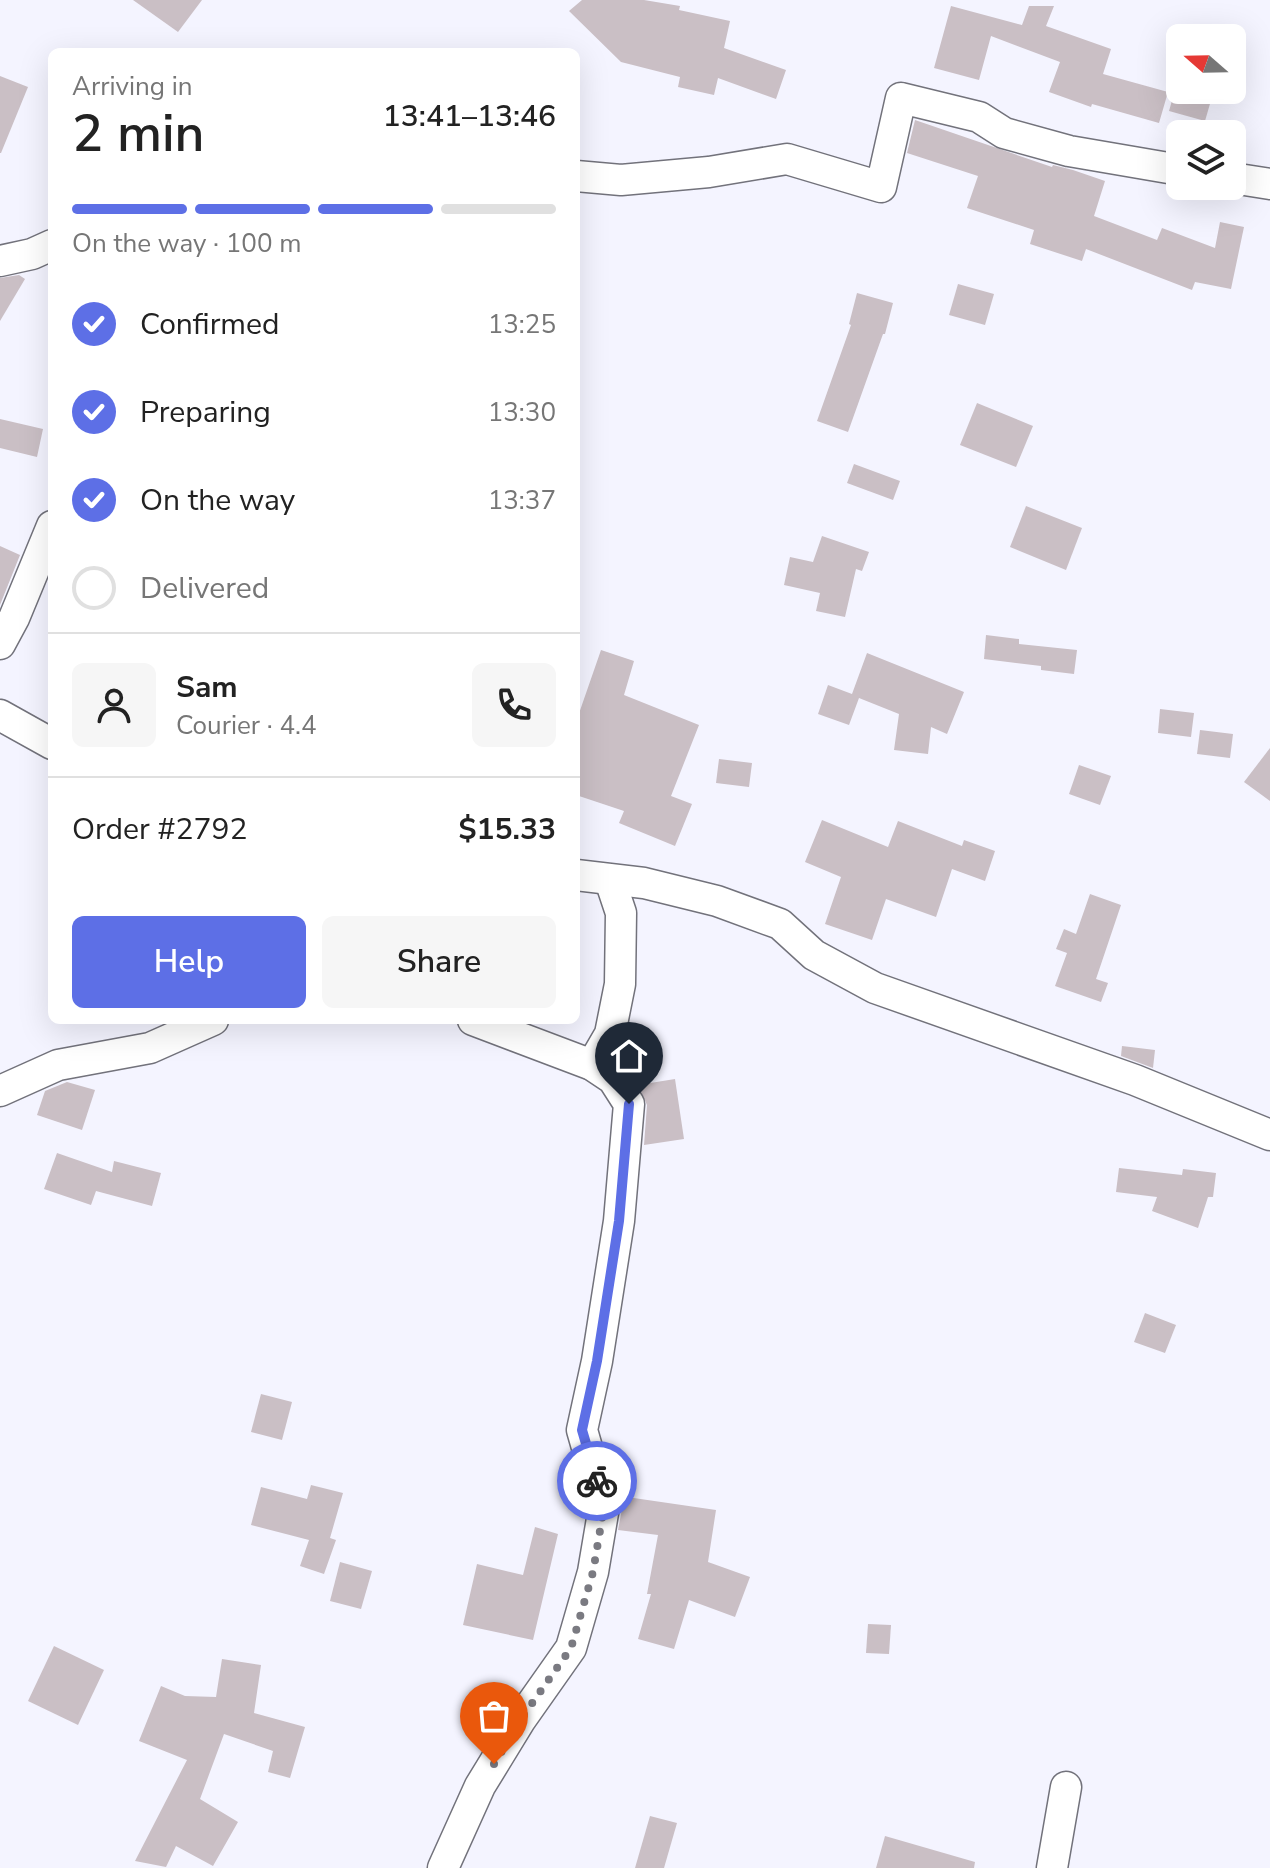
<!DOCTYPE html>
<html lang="en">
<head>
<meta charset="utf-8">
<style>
	:root { --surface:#fff; --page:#f6f6f6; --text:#222; --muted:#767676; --line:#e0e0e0; --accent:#5d6fe6 }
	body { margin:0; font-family:"Nunito Sans",sans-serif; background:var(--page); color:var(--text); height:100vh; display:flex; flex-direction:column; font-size:30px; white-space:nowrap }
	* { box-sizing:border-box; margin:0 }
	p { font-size:26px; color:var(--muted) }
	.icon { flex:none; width:44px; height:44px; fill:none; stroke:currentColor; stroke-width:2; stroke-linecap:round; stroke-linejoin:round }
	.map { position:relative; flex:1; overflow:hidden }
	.panel { position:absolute; left:48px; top:48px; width:532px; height:976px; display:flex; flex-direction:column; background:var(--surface); border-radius:12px; box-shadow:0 8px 32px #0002 }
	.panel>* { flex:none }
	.needle { width:52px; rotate:290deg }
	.fabs { position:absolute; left:1166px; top:24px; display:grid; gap:16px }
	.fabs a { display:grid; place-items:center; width:80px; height:80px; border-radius:12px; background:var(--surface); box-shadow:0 8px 32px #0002; font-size:40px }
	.pin { position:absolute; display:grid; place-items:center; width:68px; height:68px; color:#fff; margin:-82px -34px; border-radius:50% 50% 50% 0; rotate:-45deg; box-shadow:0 0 8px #0007 }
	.pin .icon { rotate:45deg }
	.courier { position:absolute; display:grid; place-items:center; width:80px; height:80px; margin:-40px; border:6px solid #5d6fe6; border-radius:50%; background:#fff; color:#222; box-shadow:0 2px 10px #0007 }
	.overview em { font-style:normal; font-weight:600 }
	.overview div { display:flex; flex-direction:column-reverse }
	.overview { display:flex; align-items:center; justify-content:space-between; height:136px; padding:0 24px }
	h1 { font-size:52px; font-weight:600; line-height:60px }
	.bar { display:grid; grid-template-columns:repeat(4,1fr); gap:12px 8px; align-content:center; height:96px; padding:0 24px }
	.bar i { height:10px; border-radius:6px; background:var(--line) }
	.bar .on { background:var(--accent) }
	.bar p { grid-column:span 4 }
	.line { display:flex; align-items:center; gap:20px; padding:0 24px; border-top:2px solid var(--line) }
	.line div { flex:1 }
	.round { display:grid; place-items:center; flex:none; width:84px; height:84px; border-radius:12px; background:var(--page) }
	ol { padding:0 24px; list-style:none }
	li { display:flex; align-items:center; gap:24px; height:88px }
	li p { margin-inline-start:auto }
	li .icon { padding:8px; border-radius:50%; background:var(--accent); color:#fff; stroke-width:4 }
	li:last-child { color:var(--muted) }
	li i { width:44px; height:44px; border:4px solid var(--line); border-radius:50% }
	.primary-button { display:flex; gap:16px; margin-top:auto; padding:16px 24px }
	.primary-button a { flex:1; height:92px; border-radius:12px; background:var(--accent); color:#fff; font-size:32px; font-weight:600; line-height:92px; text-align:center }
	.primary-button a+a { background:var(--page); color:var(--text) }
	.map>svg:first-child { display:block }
</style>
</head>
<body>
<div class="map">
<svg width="1270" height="1868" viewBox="0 0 1270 1868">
	<rect width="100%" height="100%" fill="#f4f4ff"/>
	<g fill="#cabfc5">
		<path d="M 133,0 L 202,0 L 178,32 Z"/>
		<path d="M 582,0 L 644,0 L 680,6 L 679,10 L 730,21 L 724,48 L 786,70 L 776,99 L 718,78 L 714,95 L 678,87 L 680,77 L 621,62 L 569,11 Z"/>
		<path d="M 951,6 L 1022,25 L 1029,6 L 1054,6 L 1046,26 L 1111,49 L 1103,74 L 1168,92 L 1159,123 L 1092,104 L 1091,107 L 1049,92 L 1060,62 L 991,36 L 979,80 L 934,68 Z"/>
		<path d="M 0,76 L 28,87 L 1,153 L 0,153 Z"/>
		<path d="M 1175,90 L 1214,90 L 1205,121 L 1169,111 Z"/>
		<path d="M 915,120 L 1052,167 L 1053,165 L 1073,170 L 1105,181 L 1094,216 L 1157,240 L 1162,228 L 1215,248 L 1220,222 L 1244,227 L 1231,289 L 1195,282 L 1192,290 L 1086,249 L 1082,261 L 1030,244 L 1034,230 L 967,208 L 978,176 L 907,153 Z"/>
		<path d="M 19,275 L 25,279 L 0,321 L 0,278 Z"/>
		<path d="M 958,284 L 994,294 L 985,325 L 949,315 Z"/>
		<path d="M 857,293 L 893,303 L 885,334 L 883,334 L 848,432 L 817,421 L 851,325 L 849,324 Z"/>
		<path d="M 977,403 L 1033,426 L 1016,467 L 960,445 Z"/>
		<path d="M 0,419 L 43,429 L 37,457 L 0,448 Z"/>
		<path d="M 854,464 L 900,481 L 893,500 L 847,483 Z"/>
		<path d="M 1026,506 L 1082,528 L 1066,570 L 1010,547 Z"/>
		<path d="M 822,536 L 869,552 L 862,571 L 856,569 L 845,617 L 816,611 L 820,593 L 784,585 L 790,557 L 813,562 Z"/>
		<path d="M 0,546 L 20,555 L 0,605 Z"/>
		<path d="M 986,635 L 1019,639 L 1019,644 L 1077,650 L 1074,674 L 1041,670 L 1041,666 L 984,659 Z"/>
		<path d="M 601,650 L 634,661 L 624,695 L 699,725 L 671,796 L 692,804 L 675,846 L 619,823 L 624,811 L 576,795 L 576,722 Z"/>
		<path d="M 867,653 L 964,692 L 947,734 L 931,727 L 928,754 L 894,750 L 899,714 L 859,698 L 849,725 L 818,714 L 828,685 L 852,694 Z"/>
		<path d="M 1160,709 L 1194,713 L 1191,737 L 1158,733 Z"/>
		<path d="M 1200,730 L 1233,734 L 1230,758 L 1197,754 Z"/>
		<path d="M 1270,748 L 1270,801 L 1244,782 Z"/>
		<path d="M 719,759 L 752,763 L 749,787 L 716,783 Z"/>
		<path d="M 1079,765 L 1111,776 L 1100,805 L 1069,794 Z"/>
		<path d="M 822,820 L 888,847 L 898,821 L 962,846 L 964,840 L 995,851 L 985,881 L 952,869 L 936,917 L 886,899 L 872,940 L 825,924 L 841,877 L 805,862 Z"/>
		<path d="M 1090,894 L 1121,905 L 1096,979 L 1108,983 L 1101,1002 L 1055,986 L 1067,953 L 1056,949 L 1064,929 L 1076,934 Z"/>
		<path d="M 1122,1046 L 1155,1050 L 1153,1068 L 1121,1056 Z"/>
		<path d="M 675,1079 L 684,1139 L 644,1145 L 647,1105 L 638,1085 Z"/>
		<path d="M 67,1082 L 95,1090 L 82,1130 L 37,1115 L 45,1091 Z"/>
		<path d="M 57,1153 L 112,1172 L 114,1161 L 161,1173 L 152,1206 L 96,1191 L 91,1205 L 44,1189 Z"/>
		<path d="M 1119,1168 L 1182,1175 L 1183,1169 L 1216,1173 L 1213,1197 L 1208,1197 L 1198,1228 L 1152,1211 L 1157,1197 L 1116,1192 Z"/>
		<path d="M 1145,1313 L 1176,1325 L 1165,1353 L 1134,1342 Z"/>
		<path d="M 261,1394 L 292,1402 L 282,1440 L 251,1432 Z"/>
		<path d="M 311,1485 L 343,1493 L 330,1538 L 336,1540 L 324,1574 L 300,1566 L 309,1540 L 251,1525 L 261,1487 L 307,1499 Z"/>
		<path d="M 620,1496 L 716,1510 L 708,1562 L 750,1577 L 735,1617 L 689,1600 L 674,1649 L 638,1639 L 651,1594 L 647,1594 L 658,1535 L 618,1530 L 622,1509 Z"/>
		<path d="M 535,1527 L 558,1534 L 533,1640 L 463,1625 L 477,1564 L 523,1575 Z"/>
		<path d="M 340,1562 L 372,1571 L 361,1609 L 330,1601 Z"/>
		<path d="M 868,1624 L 891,1625 L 889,1654 L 866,1653 Z"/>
		<path d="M 54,1646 L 104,1670 L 78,1725 L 28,1701 Z"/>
		<path d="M 222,1659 L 261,1665 L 254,1713 L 305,1727 L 290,1778 L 268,1772 L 273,1751 L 224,1734 L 200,1799 L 238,1822 L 213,1866 L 176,1846 L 166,1867 L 135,1861 L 187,1760 L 139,1741 L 161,1686 L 185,1696 L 216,1697 Z"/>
		<path d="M 650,1816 L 677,1823 L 664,1868 L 635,1868 Z"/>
		<path d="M 885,1836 L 975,1862 L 974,1868 L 876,1868 Z"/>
	</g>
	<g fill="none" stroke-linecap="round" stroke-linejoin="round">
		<defs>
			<g id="minor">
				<path d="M 576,176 L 621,180 L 709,172 L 787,159 L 881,187 L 901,98 L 979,117 L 1004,133 L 1069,151 L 1180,170"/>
				<path d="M 1232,178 L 1270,184"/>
				<path d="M 0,261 L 32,254 L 52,245"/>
				<path d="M 0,644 L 14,618 L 52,526"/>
				<path d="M 0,715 L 52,744"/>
				<path d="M 576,875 L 644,883 L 717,901 L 780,924 L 814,955 L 875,988 L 1135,1080 L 1270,1135"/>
				<path d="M 592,1065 L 610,1034 L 620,984 L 621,913 L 610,880"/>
				<path d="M 0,1091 L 58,1065 L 150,1048 L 213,1020"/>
				<path d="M 443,1868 L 480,1786 L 521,1719 L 571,1648 L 593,1572 L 604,1507 L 582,1430 L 597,1361 L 619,1221 L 629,1104 L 613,1079 L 592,1065 L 473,1020"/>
				<path d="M 1052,1868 L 1066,1787"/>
			</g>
		</defs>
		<use href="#minor" stroke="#72727b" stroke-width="33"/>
		<use href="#minor" stroke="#fff" stroke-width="30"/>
	</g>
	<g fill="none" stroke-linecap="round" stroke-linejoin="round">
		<path stroke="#7a7a81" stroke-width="8" stroke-dasharray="0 14.4" d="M 494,1764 L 521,1719 L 571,1648 L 593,1572 L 604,1507 L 597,1481"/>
		<path stroke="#5d6fe6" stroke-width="10" d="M 597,1481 L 582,1430 L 597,1361 L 619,1221 L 629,1104"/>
	</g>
</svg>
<div class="fabs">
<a><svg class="needle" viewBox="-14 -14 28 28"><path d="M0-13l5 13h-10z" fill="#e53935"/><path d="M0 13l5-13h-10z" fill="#767676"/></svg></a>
<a><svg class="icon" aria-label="layers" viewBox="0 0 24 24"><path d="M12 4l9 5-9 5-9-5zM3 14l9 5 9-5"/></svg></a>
</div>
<div class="pin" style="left:494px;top:1764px;background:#ea580c"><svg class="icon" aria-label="bag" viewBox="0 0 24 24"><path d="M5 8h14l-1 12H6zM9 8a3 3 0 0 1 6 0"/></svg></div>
<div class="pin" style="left:629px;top:1104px;background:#1f2937"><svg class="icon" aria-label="home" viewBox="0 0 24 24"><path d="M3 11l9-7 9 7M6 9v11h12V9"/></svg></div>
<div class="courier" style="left:597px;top:1481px"><svg class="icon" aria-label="bike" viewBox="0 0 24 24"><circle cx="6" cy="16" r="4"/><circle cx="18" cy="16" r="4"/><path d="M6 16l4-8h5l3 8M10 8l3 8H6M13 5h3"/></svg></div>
<section class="panel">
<div class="overview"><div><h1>2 min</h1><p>Arriving in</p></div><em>13:41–13:46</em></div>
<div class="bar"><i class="on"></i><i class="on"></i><i class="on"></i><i></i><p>On the way · 100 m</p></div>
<ol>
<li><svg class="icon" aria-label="check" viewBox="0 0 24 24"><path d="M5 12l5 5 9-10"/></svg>Confirmed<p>13:25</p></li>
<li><svg class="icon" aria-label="check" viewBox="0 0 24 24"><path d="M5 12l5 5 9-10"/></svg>Preparing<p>13:30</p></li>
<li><svg class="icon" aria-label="check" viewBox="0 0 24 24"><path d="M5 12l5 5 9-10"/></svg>On the way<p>13:37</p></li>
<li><i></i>Delivered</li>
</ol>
<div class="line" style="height:144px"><a class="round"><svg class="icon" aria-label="person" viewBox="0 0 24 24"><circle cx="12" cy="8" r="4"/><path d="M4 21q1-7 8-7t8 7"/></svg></a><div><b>Sam</b><p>Courier · 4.4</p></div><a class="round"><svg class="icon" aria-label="phone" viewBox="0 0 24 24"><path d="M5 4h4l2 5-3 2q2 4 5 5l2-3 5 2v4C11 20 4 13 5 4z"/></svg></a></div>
<div class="line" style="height:104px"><div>Order #2792</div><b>$15.33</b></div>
<div class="primary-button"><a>Help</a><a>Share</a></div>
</section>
</div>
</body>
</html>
